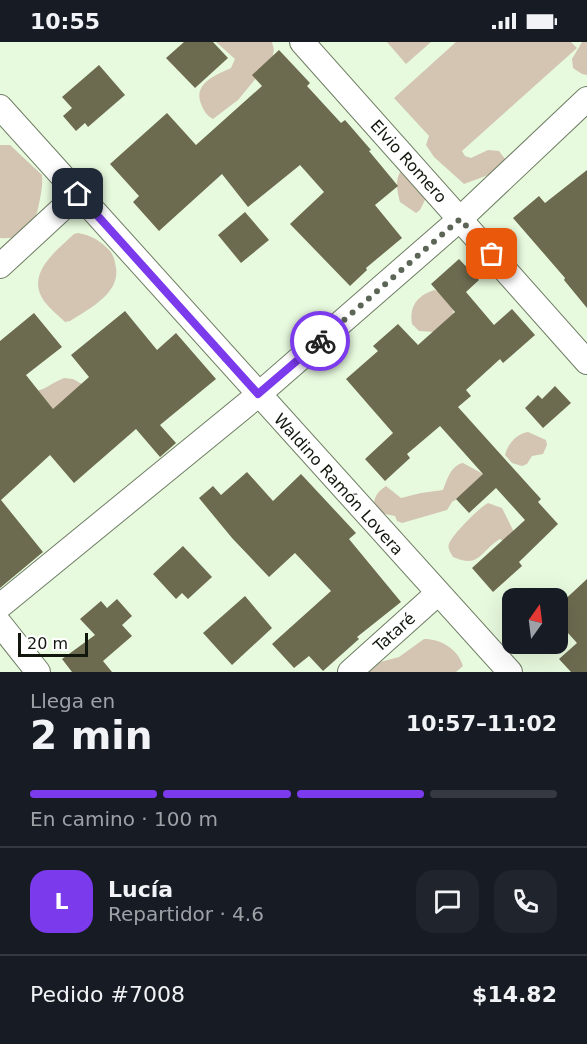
<!DOCTYPE html>
<html lang="es">
<head>
<meta charset="utf-8">
<style>
	:root { --surface:#171b24; --page:#20242c; --text:#f1f3f6; --muted:#9ea1a6; --line:#363941; --accent:#7c3aed }
	body { margin:0; font-family:"DejaVu Sans",sans-serif; background:var(--page); color:var(--text); height:100vh; display:flex; flex-direction:column; font-size:22px; white-space:nowrap }
	* { box-sizing:border-box; margin:0 }
	p { font-size:20px; color:var(--muted) }
	.icon { flex:none; width:33px; height:33px; fill:none; stroke:currentColor; stroke-width:2; stroke-linecap:round; stroke-linejoin:round }
	.map { position:relative; height:630px; overflow:hidden }
	.side { display:flex; flex-direction:column; background:var(--surface); flex:1 }
	.side>* { flex:none }
	.needle { width:39px; rotate:14deg }
	.controls { position:absolute; left:502px; top:546px; display:grid; gap:12px }
	.controls a { display:grid; place-items:center; width:66px; height:66px; border-radius:12px; background:var(--surface); box-shadow:0 6px 24px #0002; font-size:30px }
	.scale { position:absolute; left:18px; bottom:15px; width:70px; box-sizing:border-box; padding-left:6px; border:3px solid #11170d; border-top:0; font-size:16px; line-height:21px; white-space:nowrap; color:#11170d; -webkit-text-stroke:4px #fff; paint-order:stroke }
	.pin { position:absolute; display:grid; place-items:center; width:51px; height:51px; color:#fff; margin:-26px; border-radius:12px; box-shadow:0 3px 9px #0006 }
	.courier { position:absolute; display:grid; place-items:center; width:60px; height:60px; margin:-30px; border:4px solid #7c3aed; border-radius:50%; background:#fff; color:#222; box-shadow:0 2px 8px #0007 }
	.overview em { font-style:normal; font-weight:800 }
	.overview div { display:flex; flex-direction:column-reverse }
	.overview { display:flex; align-items:center; justify-content:space-between; height:102px; padding:0 30px }
	h1 { font-size:39px; font-weight:800; line-height:45px }
	.bar { display:grid; grid-template-columns:repeat(4,1fr); gap:9px 6px; align-content:center; height:72px; padding:0 30px }
	.bar i { height:8px; border-radius:4px; background:var(--line) }
	.bar .current { background:var(--accent) }
	.bar p { grid-column:span 4 }
	.line { display:flex; align-items:center; gap:15px; padding:0 30px; border-top:2px solid var(--line) }
	.line div { flex:1 }
	.round { display:grid; place-items:center; flex:none; width:63px; height:63px; border-radius:18px; background:var(--page) }
	.status { display:flex; justify-content:space-between; align-items:center; height:42px; padding:0 30px; background:var(--surface); direction:ltr }
	.status svg { height:16px; fill:currentColor }
	.map>svg:first-child { display:block }
</style>
</head>
<body>
<div class="status"><b>10:55</b><svg viewBox="0 0 49 12"><path d="M0 12V9h3v3zM5 12V6h3v6zM10 12V3h3v9zM15 12V0h3v12zM26 1h20v11H26zM47 4h2v5h-2z"/></svg></div>
<div class="map">
<svg width="587" height="630" viewBox="0 0 587 630">
	<rect width="100%" height="100%" fill="#e8fade"/>
	<g fill="#d3c5b2">
		<path d="M 216,0 L 272,0 L 274,8 L 272,17 L 238,58 L 213,77 C 206,73 204,69 201,62 C 193,41 216,33 231,26 L 235,17 Z"/>
		<path d="M 387,0 L 431,0 L 406,22 Z"/>
		<path d="M 456,0 L 571,0 L 577,6 L 462,109 L 465,114 L 471,116 L 488,108 L 499,109 L 505,117 L 506,122 L 491,132 L 464,142 L 434,115 L 426,103 L 429,94 L 394,56 Z"/>
		<path d="M 582,0 L 587,0 L 587,33 L 582,32 L 573,26 L 572,17 Z"/>
		<path d="M 0,103 L 10,103 L 42,133 C 43,143 41,152 39,162 C 34,186 26,198 0,196 Z"/>
		<path d="M 403,127 L 427,154 L 420,168 L 416,171 L 400,160 C 397,149 394,135 403,127 Z"/>
		<path d="M 78,191 C 91,193 101,199 110,209 C 114,214 115,220 116,226 C 120,252 88,267 70,279 L 65,280 C 58,273 50,267 44,259 C 25,232 56,209 74,192 Z"/>
		<path d="M 434,248 C 447,252 455,260 453,274 L 434,290 L 419,289 L 412,282 C 409,264 417,254 434,248 Z"/>
		<path d="M 64,336 L 73,337 L 82,342 L 49,373 L 36,349 C 47,347 53,340 64,336 Z"/>
		<path d="M 528,390 L 546,398 L 547,403 L 543,412 L 532,414 L 527,422 L 522,424 L 512,421 L 505,413 C 508,402 516,392 528,390 Z"/>
		<path d="M 463,421 L 485,433 L 465,452 L 452,460 L 447,468 L 402,481 L 397,479 L 395,474 L 375,470 C 372,457 376,451 386,444 L 401,456 L 421,451 L 443,448 C 447,438 451,423 463,421 Z"/>
		<path d="M 488,461 L 502,466 L 514,490 L 509,503 L 500,497 C 480,509 480,527 453,515 C 451,511 447,506 449,502 C 451,494 481,464 488,461 Z"/>
		<path d="M 513,561 L 513,592 L 505,585 L 502,577 L 508,564 Z"/>
		<path d="M 424,597 C 441,597 458,607 463,624 L 456,630 L 368,630 L 369,623 L 399,615 Z"/>
	</g>
	<g fill="#6d6b4f">
		<path d="M 184,0 L 213,0 L 228,16 L 195,46 L 166,16 Z"/>
		<path d="M 279,8 L 310,41 L 307,44 L 341,81 L 345,78 L 371,108 L 369,109 L 398,144 L 375,163 L 402,196 L 366,226 L 367,228 L 350,244 L 290,182 L 324,150 L 300,123 L 248,165 L 222,132 L 159,189 L 133,160 L 139,154 L 110,122 L 167,71 L 196,103 L 262,44 L 252,33 Z"/>
		<path d="M 99,23 L 125,53 L 88,85 L 85,81 L 76,89 L 63,74 L 72,66 L 62,55 Z"/>
		<path d="M 587,128 L 587,266 L 564,238 L 565,236 L 513,176 L 539,154 L 545,161 Z"/>
		<path d="M 245,170 L 269,198 L 241,221 L 218,193 Z"/>
		<path d="M 459,217 L 479,238 L 466,250 L 494,283 L 512,267 L 535,293 L 503,321 L 500,317 L 466,348 L 471,354 L 458,365 L 541,457 L 538,460 L 558,482 L 519,520 L 522,524 L 493,550 L 472,526 L 525,478 L 496,446 L 469,471 L 456,457 L 483,432 L 440,384 L 407,412 L 410,416 L 385,439 L 365,417 L 393,391 L 346,337 L 378,309 L 373,304 L 398,282 L 418,303 L 455,270 L 431,242 Z"/>
		<path d="M 125,269 L 157,308 L 176,291 L 216,337 L 160,383 L 176,401 L 160,415 L 136,387 L 74,441 L 50,413 L 1,458 L 43,510 L 0,546 L 0,299 L 34,271 L 62,305 L 26,333 L 53,367 L 89,335 L 71,313 Z"/>
		<path d="M 555,344 L 571,361 L 543,386 L 525,366 L 538,353 L 542,357 Z"/>
		<path d="M 247,430 L 273,459 L 301,432 L 356,491 L 349,497 L 401,560 L 357,595 L 359,597 L 323,629 L 309,614 L 294,626 L 272,602 L 331,549 L 295,511 L 269,535 L 232,496 L 199,456 L 213,444 L 221,453 Z"/>
		<path d="M 183,504 L 212,535 L 188,557 L 182,551 L 176,557 L 153,532 Z"/>
		<path d="M 587,537 L 587,630 L 571,630 L 559,617 L 577,601 L 558,580 L 558,564 Z"/>
		<path d="M 245,554 L 272,586 L 232,623 L 203,591 Z"/>
		<path d="M 117,557 L 132,574 L 122,583 L 132,594 L 103,619 L 112,630 L 72,630 L 62,617 L 95,593 L 80,577 L 101,559 L 107,566 Z"/>
	</g>
	<g fill="none" stroke-linecap="round" stroke-linejoin="round">
		<defs>
			<g id="minor">
				<path d="M 302,0 L 587,320"/>
				<path d="M 0,65 L 510,630"/>
				<path d="M 0,224 L 78,152"/>
				<path d="M 0,564 L 258,353 L 460,177 L 587,57"/>
				<path d="M 0,582 L 38,630"/>
				<path d="M 350,630 L 438,551"/>
			</g>
		</defs>
		<use href="#minor" stroke="#6e7d64" stroke-width="26"/>
		<use href="#minor" stroke="#fff" stroke-width="24"/>
	</g>
	<g fill="none" stroke-linecap="round" stroke-linejoin="round">
		<path stroke="#5c6656" stroke-width="6" stroke-dasharray="0 10.8" d="M 320,299 L 460,177 L 492,212"/>
		<path stroke="#7c3aed" stroke-width="8" d="M 78,152 L 258,352 L 320,299"/>
	</g>
	<g text-anchor="middle" stroke-width="6" stroke-linejoin="round" paint-order="stroke">
		<g font-size="16" fill="#11170d" stroke="#fff">
			<text transform="translate(409 119) rotate(48)" y="6">Elvio Romero</text>
			<text transform="translate(339 442) rotate(48)" y="6">Waldino Ramón Lovera</text>
			<text transform="translate(394 590) rotate(-42)" y="6">Tataré</text>
		</g>
	</g>
</svg>
<div class="controls">
<a><svg class="needle" viewBox="-14 -14 28 28"><path d="M0-13l5 13h-10z" fill="#e53935"/><path d="M0 13l5-13h-10z" fill="#9ea1a6"/></svg></a>
</div>
<div class="scale">20 m</div>
<div class="pin" style="left:492px;top:212px;background:#ea580c"><svg class="icon" aria-label="bag" viewBox="0 0 24 24"><path d="M5 8h14l-1 12H6zM9 8a3 3 0 0 1 6 0"/></svg></div>
<div class="pin" style="left:78px;top:152px;background:#1f2937"><svg class="icon" aria-label="home" viewBox="0 0 24 24"><path d="M3 11l9-7 9 7M6 9v11h12V9"/></svg></div>
<div class="courier" style="left:320px;top:299px"><svg class="icon" aria-label="bike" viewBox="0 0 24 24"><circle cx="6" cy="16" r="4"/><circle cx="18" cy="16" r="4"/><path d="M6 16l4-8h5l3 8M10 8l3 8H6M13 5h3"/></svg></div>
</div>
<section class="side">
<div class="overview"><div><h1>2 min</h1><p>Llega en</p></div><em>10:57–11:02</em></div>
<div class="bar"><i class="current"></i><i class="current"></i><i class="current"></i><i></i><p>En camino · 100 m</p></div>
<div class="line" style="height:108px"><b class="round" style="background:var(--accent);color:#fff">L</b><div><b>Lucía</b><p>Repartidor · 4.6</p></div><a class="round"><svg class="icon" aria-label="chat" viewBox="0 0 24 24"><path d="M4 5h16v11H9l-5 4z"/></svg></a><a class="round"><svg class="icon" aria-label="phone" viewBox="0 0 24 24"><path d="M5 4h4l2 5-3 2q2 4 5 5l2-3 5 2v4C11 20 4 13 5 4z"/></svg></a></div>
<div class="line" style="height:78px"><div>Pedido #7008</div><b>$14.82</b></div>
</section>
</body>
</html>
